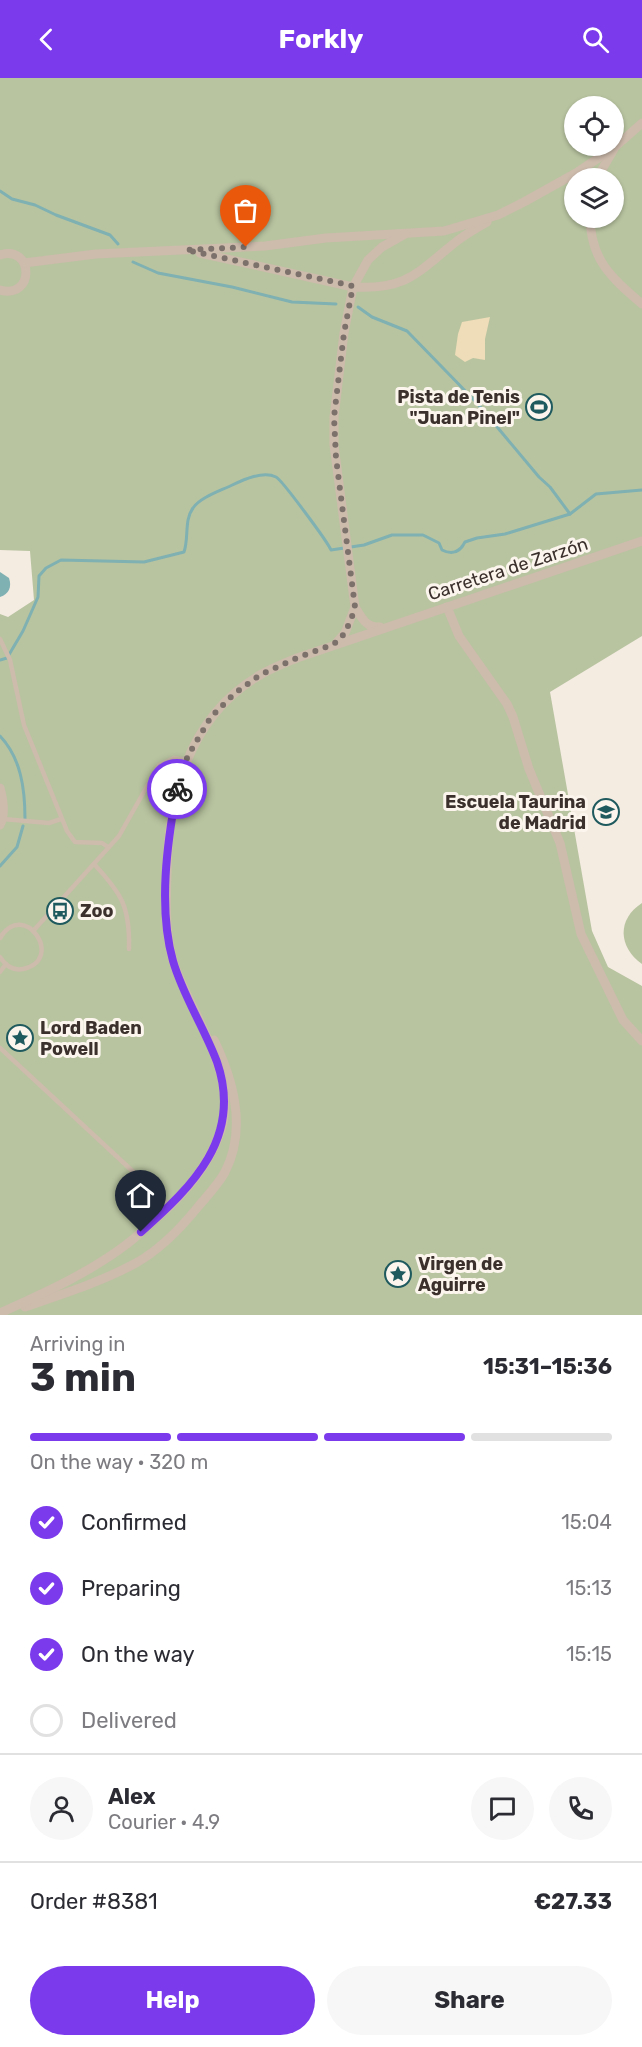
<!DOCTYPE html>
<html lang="en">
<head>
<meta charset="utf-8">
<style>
	:root { --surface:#fff; --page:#f7f7f7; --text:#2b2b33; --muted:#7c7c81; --line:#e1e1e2; --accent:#7c3aed }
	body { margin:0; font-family:Rubik,sans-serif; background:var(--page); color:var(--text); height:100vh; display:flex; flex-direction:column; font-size:22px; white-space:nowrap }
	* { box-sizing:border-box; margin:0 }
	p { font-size:20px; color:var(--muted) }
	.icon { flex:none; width:33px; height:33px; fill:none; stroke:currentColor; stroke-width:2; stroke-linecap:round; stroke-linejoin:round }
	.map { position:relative; height:1237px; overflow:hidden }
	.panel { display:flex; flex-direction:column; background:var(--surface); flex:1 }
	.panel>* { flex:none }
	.tools { position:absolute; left:564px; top:18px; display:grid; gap:12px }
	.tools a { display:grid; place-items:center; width:60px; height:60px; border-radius:50%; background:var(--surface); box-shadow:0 2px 4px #0004; font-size:30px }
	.pin { position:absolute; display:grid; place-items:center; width:51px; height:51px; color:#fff; margin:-62px -26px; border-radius:50% 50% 50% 0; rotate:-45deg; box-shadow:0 0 6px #0007 }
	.pin .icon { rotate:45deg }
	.courier { position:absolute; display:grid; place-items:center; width:60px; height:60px; margin:-30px; border:4px solid #7c3aed; border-radius:50%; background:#fff; color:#222; box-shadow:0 2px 8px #0007 }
	.head em { font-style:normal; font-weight:700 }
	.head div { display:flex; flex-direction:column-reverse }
	.head { display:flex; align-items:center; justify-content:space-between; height:102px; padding:0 30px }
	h1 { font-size:39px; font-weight:700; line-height:45px }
	.bar { display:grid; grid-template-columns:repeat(4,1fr); gap:9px 6px; align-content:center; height:72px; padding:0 30px }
	.bar i { height:8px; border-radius:4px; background:var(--line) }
	.bar .active { background:var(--accent) }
	.bar p { grid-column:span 4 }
	.line { display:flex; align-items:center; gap:15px; padding:0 30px; border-top:2px solid var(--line) }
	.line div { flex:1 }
	.round { display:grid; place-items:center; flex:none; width:63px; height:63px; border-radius:32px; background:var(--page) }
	ol { padding:0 30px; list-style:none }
	li { display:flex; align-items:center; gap:18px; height:66px }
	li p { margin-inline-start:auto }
	li .icon { padding:6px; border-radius:50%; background:var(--accent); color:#fff; stroke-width:4 }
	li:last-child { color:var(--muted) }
	li i { width:33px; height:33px; border:3px solid var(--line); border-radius:50% }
	.primary-button { display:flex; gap:12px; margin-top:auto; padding:12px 30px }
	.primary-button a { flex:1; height:69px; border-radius:36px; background:var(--accent); color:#fff; font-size:24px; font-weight:700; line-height:69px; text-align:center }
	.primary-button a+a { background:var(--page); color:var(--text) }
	header { display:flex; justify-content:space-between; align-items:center; height:78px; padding:0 30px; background:var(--accent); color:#fff; font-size:27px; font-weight:700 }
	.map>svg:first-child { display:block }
</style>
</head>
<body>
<header><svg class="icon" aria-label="back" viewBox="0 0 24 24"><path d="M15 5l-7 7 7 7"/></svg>Forkly<svg class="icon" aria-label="search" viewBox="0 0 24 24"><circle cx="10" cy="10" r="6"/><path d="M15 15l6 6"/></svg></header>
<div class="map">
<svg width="642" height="1237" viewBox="0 0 642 1237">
	<rect width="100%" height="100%" fill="#f4ebe1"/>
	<g fill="#b8c4a0" fill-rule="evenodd">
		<path d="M 0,0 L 642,0 L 642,558 L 550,614 L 592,853 L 608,889 L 642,908 L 642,1237 L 0,1237 L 0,536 L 8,539 L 34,522 L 30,473 L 0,472 ZM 574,28 L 614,28 L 614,68 L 574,68 ZM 574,100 L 614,100 L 614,140 L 574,140 Z"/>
		<path d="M 642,825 L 642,886 C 618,869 617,841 642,825 Z"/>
	</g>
	<path fill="#efdcb8" d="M 490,239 L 485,261 L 485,282 L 473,280 L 465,284 L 455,277 L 458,256 L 462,244 Z"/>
	<path fill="#7fb0b2" d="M 0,494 L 9,500 C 12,509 9,516 0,519 Z"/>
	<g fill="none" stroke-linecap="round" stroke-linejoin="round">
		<g stroke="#7fb0b2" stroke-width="3">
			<path d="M 0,113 L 12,121 L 35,127 L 56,137 L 110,157 L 118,166"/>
			<path d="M 133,184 L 158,195 L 232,209 L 292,224 L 336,226"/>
			<path d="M 358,229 L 372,239 L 407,253 L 477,325 L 539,399 L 550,409 L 570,436"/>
			<path d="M 0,582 L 7,580 L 23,553 L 38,519 L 39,498 L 46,490 L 61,482 L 144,484 L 184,474 C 189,460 184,442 193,430 C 200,420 217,414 228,409 C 241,403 262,392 276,399 C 282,402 327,463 331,472 L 364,467 L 392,457 L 423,457 L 439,465 L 442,472 C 452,477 460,474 465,464 L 477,460 L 505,456 L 570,436 L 596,416 L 642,412"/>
			<path d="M 0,658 C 21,680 25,711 25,741"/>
			<path d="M 0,788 L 17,769 L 23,748"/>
		</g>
		<g stroke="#cdbbac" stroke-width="4.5">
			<path d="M 0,561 L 10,582 L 24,647 L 67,753 L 75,764 L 102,765 L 108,769"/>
			<path d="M 3,741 L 49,745 L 61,741"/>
			<path d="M 94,786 C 122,816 130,829 129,871"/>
			<path d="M 34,852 L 119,758 L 159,687 L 174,680 L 186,682"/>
			<path d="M 0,860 C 24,820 66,882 23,891 C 13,893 5,887 0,879"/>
			<path d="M 0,894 L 6,886"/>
			<path d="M 0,970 L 169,1127"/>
		</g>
		<g stroke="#cdbbac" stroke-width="9">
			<path d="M 597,100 L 614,71"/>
			<path d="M 590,140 C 591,183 612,200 642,226"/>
			<path d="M 200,175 L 353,209 C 404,212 415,197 452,167 C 462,158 475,151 487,144"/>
			<path d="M 0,177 C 34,166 35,222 0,212"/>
			<path d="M 24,185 L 96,176 L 265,168 L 326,160 L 444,153 L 498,137 L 524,124 L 576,95 L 615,69 L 642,45"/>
			<path d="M 355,529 C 362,540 366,550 380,549"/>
			<path d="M 447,529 L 459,558 L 507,626 L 513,639 L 529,691 L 560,765 L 581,856 L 623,942 L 642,963"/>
			<path d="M 337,564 L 345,555 L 355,529 L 334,367 L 334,339 L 344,255 L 353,209 L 368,182 L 382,169 L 405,156"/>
			<path d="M 0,710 C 3,721 6,736 0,747"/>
			<path d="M 25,1229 C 63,1216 101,1204 136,1185 C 159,1172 180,1151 197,1130 C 206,1119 218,1107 225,1094 C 247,1051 234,1003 214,962"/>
			<path d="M 0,1235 C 44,1215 89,1195 127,1166 C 138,1158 147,1148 158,1139 C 185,1115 209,1088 221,1052 C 239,998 191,935 174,886 C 165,857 166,826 167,796 C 168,718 188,639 260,597 C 272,590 285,585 297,580 L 642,463"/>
		</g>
	</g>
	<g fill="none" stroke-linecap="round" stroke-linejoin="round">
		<path stroke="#7c716b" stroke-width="6" stroke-dasharray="0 10.8" d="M 177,711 L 186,682 L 193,669 L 211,639 L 234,616 L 260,597 L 297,580 L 334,566 L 345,555 L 353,536 L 355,529 L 336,380 L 334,339 L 344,255 L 353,208 L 186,172 L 246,169"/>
		<path stroke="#7c3aed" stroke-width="8" d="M 141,1154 C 193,1108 243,1059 217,984 C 204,949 183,918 173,883 C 158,830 167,765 177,711"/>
	</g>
	<defs>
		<symbol id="stadium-ring" viewBox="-11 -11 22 22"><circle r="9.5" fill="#fbf5ee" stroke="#1f5a5e" stroke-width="1.5"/><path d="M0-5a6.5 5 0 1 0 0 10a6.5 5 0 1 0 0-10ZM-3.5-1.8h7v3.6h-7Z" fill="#1f5a5e"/></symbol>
		<symbol id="school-ring" viewBox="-11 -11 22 22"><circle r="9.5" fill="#fbf5ee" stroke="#1f5a5e" stroke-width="1.5"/><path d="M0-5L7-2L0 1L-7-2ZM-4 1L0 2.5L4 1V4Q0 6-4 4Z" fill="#1f5a5e"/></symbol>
		<symbol id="bus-ring" viewBox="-11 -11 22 22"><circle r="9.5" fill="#fbf5ee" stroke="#1f5a5e" stroke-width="1.5"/><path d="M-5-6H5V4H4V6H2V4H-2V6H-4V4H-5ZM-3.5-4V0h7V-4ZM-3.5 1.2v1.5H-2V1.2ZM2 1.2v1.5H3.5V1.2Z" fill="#1f5a5e"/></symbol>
		<symbol id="sight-ring" viewBox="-11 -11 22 22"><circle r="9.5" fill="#fbf5ee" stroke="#1f5a5e" stroke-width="1.5"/><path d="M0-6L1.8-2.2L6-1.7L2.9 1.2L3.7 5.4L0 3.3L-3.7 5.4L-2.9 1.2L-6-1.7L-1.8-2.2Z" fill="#1f5a5e"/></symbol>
	</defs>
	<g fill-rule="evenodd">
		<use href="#stadium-ring" x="524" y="314" width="30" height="30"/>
		<use href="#school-ring" x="591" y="719" width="30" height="30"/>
		<use href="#bus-ring" x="45" y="818" width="30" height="30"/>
		<use href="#sight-ring" x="5" y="945" width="30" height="30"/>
		<use href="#sight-ring" x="383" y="1181" width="30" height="30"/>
	</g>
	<g text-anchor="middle" stroke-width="6" stroke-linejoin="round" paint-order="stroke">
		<g font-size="18" font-weight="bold" fill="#3b302b" stroke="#fbf5ee" text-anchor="start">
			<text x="520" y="325" text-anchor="end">Pista de Tenis<tspan x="520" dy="21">"Juan Pinel"</tspan></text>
			<text x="586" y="730" text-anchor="end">Escuela Taurina<tspan x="586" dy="21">de Madrid</tspan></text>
			<text x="80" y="839">Zoo</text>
			<text x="40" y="956">Lord Baden<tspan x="40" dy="21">Powell</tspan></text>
			<text x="418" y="1192">Virgen de<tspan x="418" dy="21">Aguirre</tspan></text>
		</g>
		<g font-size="18" fill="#3b302b" stroke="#fbf5ee">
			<text transform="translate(508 491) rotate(-18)" y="6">Carretera de Zarzón</text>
		</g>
	</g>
</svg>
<div class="tools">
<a><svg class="icon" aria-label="locate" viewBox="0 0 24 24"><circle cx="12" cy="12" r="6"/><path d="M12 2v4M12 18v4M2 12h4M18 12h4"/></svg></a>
<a><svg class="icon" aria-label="layers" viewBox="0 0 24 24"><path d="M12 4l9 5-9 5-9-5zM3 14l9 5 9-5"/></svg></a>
</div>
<div class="pin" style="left:246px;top:169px;background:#ea580c"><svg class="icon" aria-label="bag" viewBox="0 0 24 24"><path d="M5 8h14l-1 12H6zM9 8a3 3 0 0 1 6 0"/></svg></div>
<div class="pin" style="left:141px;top:1154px;background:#1f2937"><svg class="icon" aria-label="home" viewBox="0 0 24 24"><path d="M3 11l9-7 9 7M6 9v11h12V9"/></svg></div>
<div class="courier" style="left:177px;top:711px"><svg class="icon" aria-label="bike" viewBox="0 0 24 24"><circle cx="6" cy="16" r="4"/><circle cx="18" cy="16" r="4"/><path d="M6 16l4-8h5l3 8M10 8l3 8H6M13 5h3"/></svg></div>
</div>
<section class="panel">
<div class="head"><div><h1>3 min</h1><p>Arriving in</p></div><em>15:31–15:36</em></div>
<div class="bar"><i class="active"></i><i class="active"></i><i class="active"></i><i></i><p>On the way · 320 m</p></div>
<ol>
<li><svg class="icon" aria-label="check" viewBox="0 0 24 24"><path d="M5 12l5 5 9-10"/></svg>Confirmed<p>15:04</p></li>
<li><svg class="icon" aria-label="check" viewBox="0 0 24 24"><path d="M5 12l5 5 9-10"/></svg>Preparing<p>15:13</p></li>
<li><svg class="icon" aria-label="check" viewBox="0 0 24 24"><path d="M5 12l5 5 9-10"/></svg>On the way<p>15:15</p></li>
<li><i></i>Delivered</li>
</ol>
<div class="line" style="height:108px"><a class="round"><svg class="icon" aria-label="person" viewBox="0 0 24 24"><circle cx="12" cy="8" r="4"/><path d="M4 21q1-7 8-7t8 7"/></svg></a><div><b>Alex</b><p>Courier · 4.9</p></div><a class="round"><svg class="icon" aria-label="chat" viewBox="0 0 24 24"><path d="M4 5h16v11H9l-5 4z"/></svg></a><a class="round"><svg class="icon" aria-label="phone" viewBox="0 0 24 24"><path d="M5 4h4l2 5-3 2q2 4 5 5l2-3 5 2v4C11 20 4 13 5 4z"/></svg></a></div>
<div class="line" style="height:78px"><div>Order #8381</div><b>€27.33</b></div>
<div class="primary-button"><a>Help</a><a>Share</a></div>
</section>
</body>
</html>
